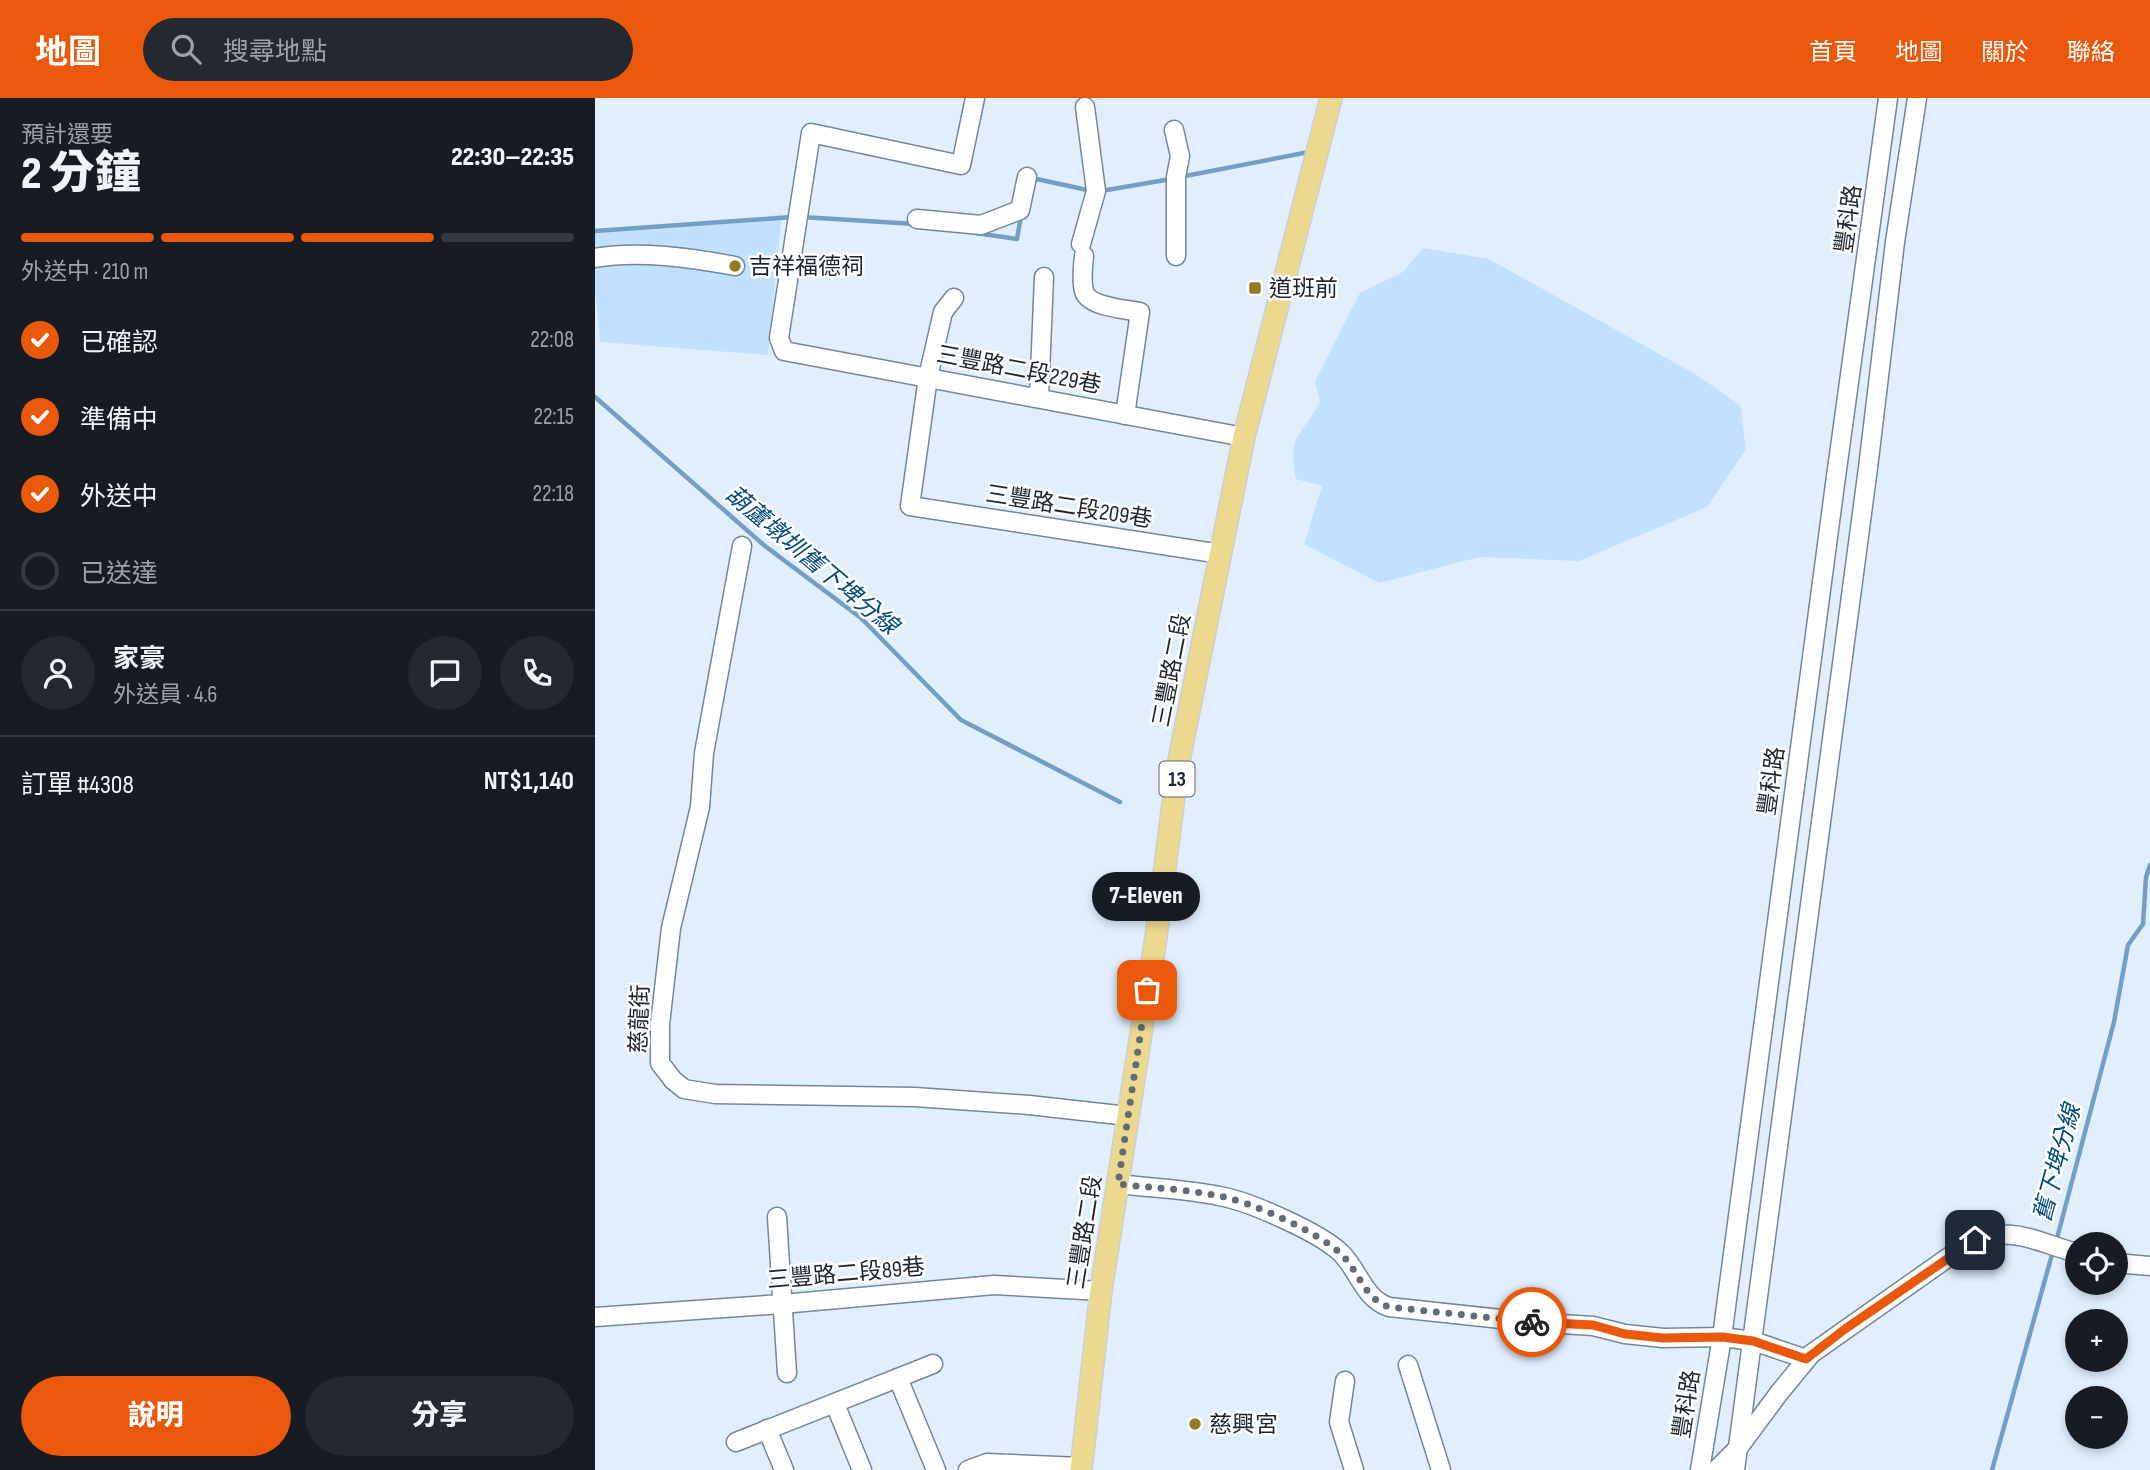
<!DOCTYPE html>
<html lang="zh-TW">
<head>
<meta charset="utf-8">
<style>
	:root { --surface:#171b24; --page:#242831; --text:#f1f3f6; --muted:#9ea1a6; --line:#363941; --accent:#ea580c }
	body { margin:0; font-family:"Sofia Sans Condensed","Noto Sans TC",sans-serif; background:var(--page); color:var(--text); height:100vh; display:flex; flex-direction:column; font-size:26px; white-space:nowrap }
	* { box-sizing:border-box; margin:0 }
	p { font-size:23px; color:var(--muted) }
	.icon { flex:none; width:38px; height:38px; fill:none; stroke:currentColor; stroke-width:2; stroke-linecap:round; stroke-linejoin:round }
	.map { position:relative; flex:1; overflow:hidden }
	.drawer { display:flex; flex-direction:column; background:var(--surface); width:595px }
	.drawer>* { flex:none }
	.buttons { position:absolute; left:1470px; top:1134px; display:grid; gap:14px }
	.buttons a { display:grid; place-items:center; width:63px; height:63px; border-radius:50%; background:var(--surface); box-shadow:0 4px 10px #0003; font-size:35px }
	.pin { position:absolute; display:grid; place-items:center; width:60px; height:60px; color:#fff; margin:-30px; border-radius:14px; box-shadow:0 4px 10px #0006 }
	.courier { position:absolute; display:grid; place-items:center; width:70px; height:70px; margin:-35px; border:5px solid #ea580c; border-radius:50%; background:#fff; color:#222; box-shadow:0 2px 9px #0007 }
	.bubble { position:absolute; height:49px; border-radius:24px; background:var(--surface); box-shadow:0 4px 10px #0003; font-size:23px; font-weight:800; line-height:49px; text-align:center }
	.overview em { font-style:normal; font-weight:800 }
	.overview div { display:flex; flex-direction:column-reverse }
	.overview { display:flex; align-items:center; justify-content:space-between; height:119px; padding:0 21px }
	h1 { font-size:46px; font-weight:800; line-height:52px }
	.bar { display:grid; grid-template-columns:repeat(4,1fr); gap:10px 7px; align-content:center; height:84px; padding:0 21px }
	.bar i { height:9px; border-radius:5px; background:var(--line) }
	.bar .selected { background:var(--accent) }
	.bar p { grid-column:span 4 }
	.line { display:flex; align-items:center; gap:18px; padding:0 21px; border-top:2px solid var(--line) }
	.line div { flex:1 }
	.round { display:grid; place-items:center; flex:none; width:74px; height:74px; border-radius:37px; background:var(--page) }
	ol { padding:0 21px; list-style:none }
	li { display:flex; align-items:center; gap:21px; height:77px }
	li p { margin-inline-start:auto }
	li .icon { padding:7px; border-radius:50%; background:var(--accent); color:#fff; stroke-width:4 }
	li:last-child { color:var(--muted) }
	li i { width:38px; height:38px; border:4px solid var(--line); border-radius:50% }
	.cta { display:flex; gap:14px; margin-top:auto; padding:14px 21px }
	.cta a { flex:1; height:80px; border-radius:42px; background:var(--accent); color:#fff; font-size:28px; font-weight:800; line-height:80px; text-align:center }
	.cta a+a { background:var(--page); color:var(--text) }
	header { display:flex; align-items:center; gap:42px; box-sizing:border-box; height:98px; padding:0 35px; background:var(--accent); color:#fff }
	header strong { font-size:33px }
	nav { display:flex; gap:38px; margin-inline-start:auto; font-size:24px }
	.search { width:490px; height:63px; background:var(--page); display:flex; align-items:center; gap:18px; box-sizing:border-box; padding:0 24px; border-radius:38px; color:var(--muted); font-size:26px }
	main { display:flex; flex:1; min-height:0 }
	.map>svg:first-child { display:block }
</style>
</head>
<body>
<header>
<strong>地圖</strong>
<div class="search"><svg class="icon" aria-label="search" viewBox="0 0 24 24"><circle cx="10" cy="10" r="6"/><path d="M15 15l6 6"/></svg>搜尋地點</div>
<nav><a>首頁</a><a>地圖</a><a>關於</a><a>聯絡</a></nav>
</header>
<main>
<section class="drawer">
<div class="overview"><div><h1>2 分鐘</h1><p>預計還要</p></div><em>22:30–22:35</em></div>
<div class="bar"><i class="selected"></i><i class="selected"></i><i class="selected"></i><i></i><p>外送中 · 210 m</p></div>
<ol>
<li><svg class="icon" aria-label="check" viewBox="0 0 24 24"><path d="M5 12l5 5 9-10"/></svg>已確認<p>22:08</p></li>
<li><svg class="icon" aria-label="check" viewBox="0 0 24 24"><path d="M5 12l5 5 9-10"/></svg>準備中<p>22:15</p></li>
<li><svg class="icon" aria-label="check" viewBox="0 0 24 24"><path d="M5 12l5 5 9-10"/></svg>外送中<p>22:18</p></li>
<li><i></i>已送達</li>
</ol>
<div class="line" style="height:126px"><a class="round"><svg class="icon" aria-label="person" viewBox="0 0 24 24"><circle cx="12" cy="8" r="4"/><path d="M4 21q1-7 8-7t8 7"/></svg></a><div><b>家豪</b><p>外送員 · 4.6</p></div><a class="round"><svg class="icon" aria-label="chat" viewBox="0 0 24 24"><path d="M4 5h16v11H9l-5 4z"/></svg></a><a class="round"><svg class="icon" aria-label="phone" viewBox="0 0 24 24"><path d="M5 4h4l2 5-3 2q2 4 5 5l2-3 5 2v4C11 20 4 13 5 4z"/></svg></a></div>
<div class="line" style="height:91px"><div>訂單 #4308</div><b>NT$1,140</b></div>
<div class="cta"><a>說明</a><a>分享</a></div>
</section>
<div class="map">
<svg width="1555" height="1372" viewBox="0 0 1555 1372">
	<rect width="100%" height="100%" fill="#e1effd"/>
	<g fill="#c2e1fe">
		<path d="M 187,116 L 173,257 L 5,244 L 0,192 L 0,133 L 128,126 Z"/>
		<path d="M 828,150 L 894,161 L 1100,276 L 1145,307 L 1151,351 L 1112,409 L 984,463 L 885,459 L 784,485 L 709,446 L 727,388 L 701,381 C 692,335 706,340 725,304 L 720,283 L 765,195 L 808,174 Z"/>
	</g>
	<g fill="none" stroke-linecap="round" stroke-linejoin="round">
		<g stroke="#749ec6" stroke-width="4.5">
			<path d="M 585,79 L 714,54"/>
			<path d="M 437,80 L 497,93"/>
			<path d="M 506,93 L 576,81"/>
			<path d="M 207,119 L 320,126"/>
			<path d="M 0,133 L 198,119"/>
			<path d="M 381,135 L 422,141 L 426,118"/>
			<path d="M 0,299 L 170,448 L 266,520 L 366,622 L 525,704"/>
			<path d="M 1461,1144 L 1519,924 L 1533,847 L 1548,826 L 1551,779 L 1555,767"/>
			<path d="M 1397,1372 L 1458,1153"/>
		</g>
		<defs>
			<g id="minor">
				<path d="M 380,0 L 366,67 L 216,35 L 184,240 L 189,253 L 649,339"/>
				<path d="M 579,32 L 585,58 L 581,79 L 581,158"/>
				<path d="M 322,121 L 386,127 L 425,112 L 432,79"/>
				<path d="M 486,146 L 501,93 L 490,9"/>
				<path d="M 489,158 C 488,169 486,182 489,193 C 493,209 530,211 545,214 L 530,317"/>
				<path d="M 0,160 C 43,152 97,160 140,168"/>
				<path d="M 359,200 L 348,214 L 333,279 L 315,408 L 626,456"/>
				<path d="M 444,299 L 449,179"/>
				<path d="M 147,448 L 109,655 L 105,709 L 76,830 L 65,926 L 65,965 L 78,982 L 89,991 L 120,996 L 320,999 L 434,1007 L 533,1018"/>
				<path d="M 523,1086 C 556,1090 591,1091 624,1098 C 654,1103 723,1134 745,1154 C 764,1172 768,1200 794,1209 L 934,1224 L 998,1228 L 1030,1236 L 1068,1240 L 1127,1239 L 1158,1243 L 1211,1261"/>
				<path d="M 182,1119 L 192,1275"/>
				<path d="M 1521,1165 L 1555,1168"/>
				<path d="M 0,1219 L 187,1206 L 399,1187 L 506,1193"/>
				<path d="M 813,1267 L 846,1372"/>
				<path d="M 303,1280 L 341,1372"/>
				<path d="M 750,1283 L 744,1324 L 759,1372"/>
				<path d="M 240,1306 L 267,1372"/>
				<path d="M 172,1331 L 189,1372"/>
				<path d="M 141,1344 L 338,1266"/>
				<path d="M 373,1372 L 392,1365 L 486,1369"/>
				<path d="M 1105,1372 L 1127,1239 L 1240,386 L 1293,0"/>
				<path d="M 1121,1372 L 1144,1349 L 1184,1295 L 1216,1256 L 1368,1149 C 1415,1124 1437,1143 1482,1155"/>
				<path d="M 1140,1372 L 1273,370 L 1300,144 L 1322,0"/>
			</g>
			<path id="major" d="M 486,1372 L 506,1193 L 561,839 L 583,667 L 649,339 L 736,0"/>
		</defs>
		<use href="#minor" stroke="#72879b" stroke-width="21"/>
		<use href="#major" stroke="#cdcfd1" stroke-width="24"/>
		<use href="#minor" stroke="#fff" stroke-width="18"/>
		<use href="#major" stroke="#edd88f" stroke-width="21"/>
	</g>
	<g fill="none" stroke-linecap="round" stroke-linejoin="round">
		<path stroke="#616c76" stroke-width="7" stroke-dasharray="0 12.6" d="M 552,892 L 523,1086 C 557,1090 591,1091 624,1098 C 654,1103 723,1134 745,1155 C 764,1172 768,1200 794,1209 L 937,1224"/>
		<path stroke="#ea580c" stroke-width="9" d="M 937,1224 L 998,1227 L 1030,1236 L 1068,1240 L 1127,1239 L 1158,1243 L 1211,1261 L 1250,1231 L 1380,1142"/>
	</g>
	<g fill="#957c24" stroke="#fff" stroke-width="2.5">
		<circle cx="140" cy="168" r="7"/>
		<rect x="653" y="183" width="14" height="14" rx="3.5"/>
		<circle cx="600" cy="1326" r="7"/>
	</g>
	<g text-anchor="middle" stroke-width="5" stroke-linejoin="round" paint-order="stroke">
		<rect fill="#fff" stroke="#60666c" stroke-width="2" x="564.5" y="663.5" width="35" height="35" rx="5"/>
		<g font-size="21" font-weight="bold" fill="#1c252d">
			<text x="582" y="688">13</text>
		</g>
		<g font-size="23" fill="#1c252d" stroke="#fff">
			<text transform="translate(1253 121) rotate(-82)" y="8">豐科路</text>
			<text transform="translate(424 271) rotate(11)" y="8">三豐路二段229巷</text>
			<text transform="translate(474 408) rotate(9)" y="8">三豐路二段209巷</text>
			<text transform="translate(576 572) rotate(-79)" y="8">三豐路二段</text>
			<text transform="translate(1176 683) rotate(-82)" y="8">豐科路</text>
			<text transform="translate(44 921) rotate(-88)" y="8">慈龍街</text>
			<text transform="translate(489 1134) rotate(-81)" y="8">三豐路二段</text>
			<text transform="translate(251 1175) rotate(-5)" y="8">三豐路二段89巷</text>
			<text transform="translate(1091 1306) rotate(-81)" y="8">豐科路</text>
		</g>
		<g font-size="23" fill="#1c252d" stroke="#fff" text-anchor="start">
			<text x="154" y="176">吉祥福德祠</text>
			<text x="674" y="198">道班前</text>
			<text x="614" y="1334">慈興宮</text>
		</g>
		<g font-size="24" font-style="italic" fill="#014a7c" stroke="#fff">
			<text transform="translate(217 462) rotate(40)" y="8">葫蘆墩圳舊下埤分線</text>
			<text transform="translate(1462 1065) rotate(-75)" y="8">舊下埤分線</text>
		</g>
	</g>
</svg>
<div class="buttons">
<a><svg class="icon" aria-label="locate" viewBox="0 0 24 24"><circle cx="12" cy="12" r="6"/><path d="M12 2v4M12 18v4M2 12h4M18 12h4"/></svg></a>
<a>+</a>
<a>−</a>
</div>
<div class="pin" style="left:552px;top:892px;background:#ea580c"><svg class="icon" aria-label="bag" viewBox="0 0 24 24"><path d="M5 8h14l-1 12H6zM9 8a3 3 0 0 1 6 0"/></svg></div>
<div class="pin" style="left:1380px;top:1142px;background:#1f2937"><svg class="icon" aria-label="home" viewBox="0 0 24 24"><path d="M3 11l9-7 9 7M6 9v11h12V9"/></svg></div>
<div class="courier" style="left:937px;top:1224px"><svg class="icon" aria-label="bike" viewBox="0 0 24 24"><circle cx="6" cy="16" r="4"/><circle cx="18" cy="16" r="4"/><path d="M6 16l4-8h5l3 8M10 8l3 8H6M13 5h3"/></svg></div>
<div class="bubble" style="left:497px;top:774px;width:108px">7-Eleven</div>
</div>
</main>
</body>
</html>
